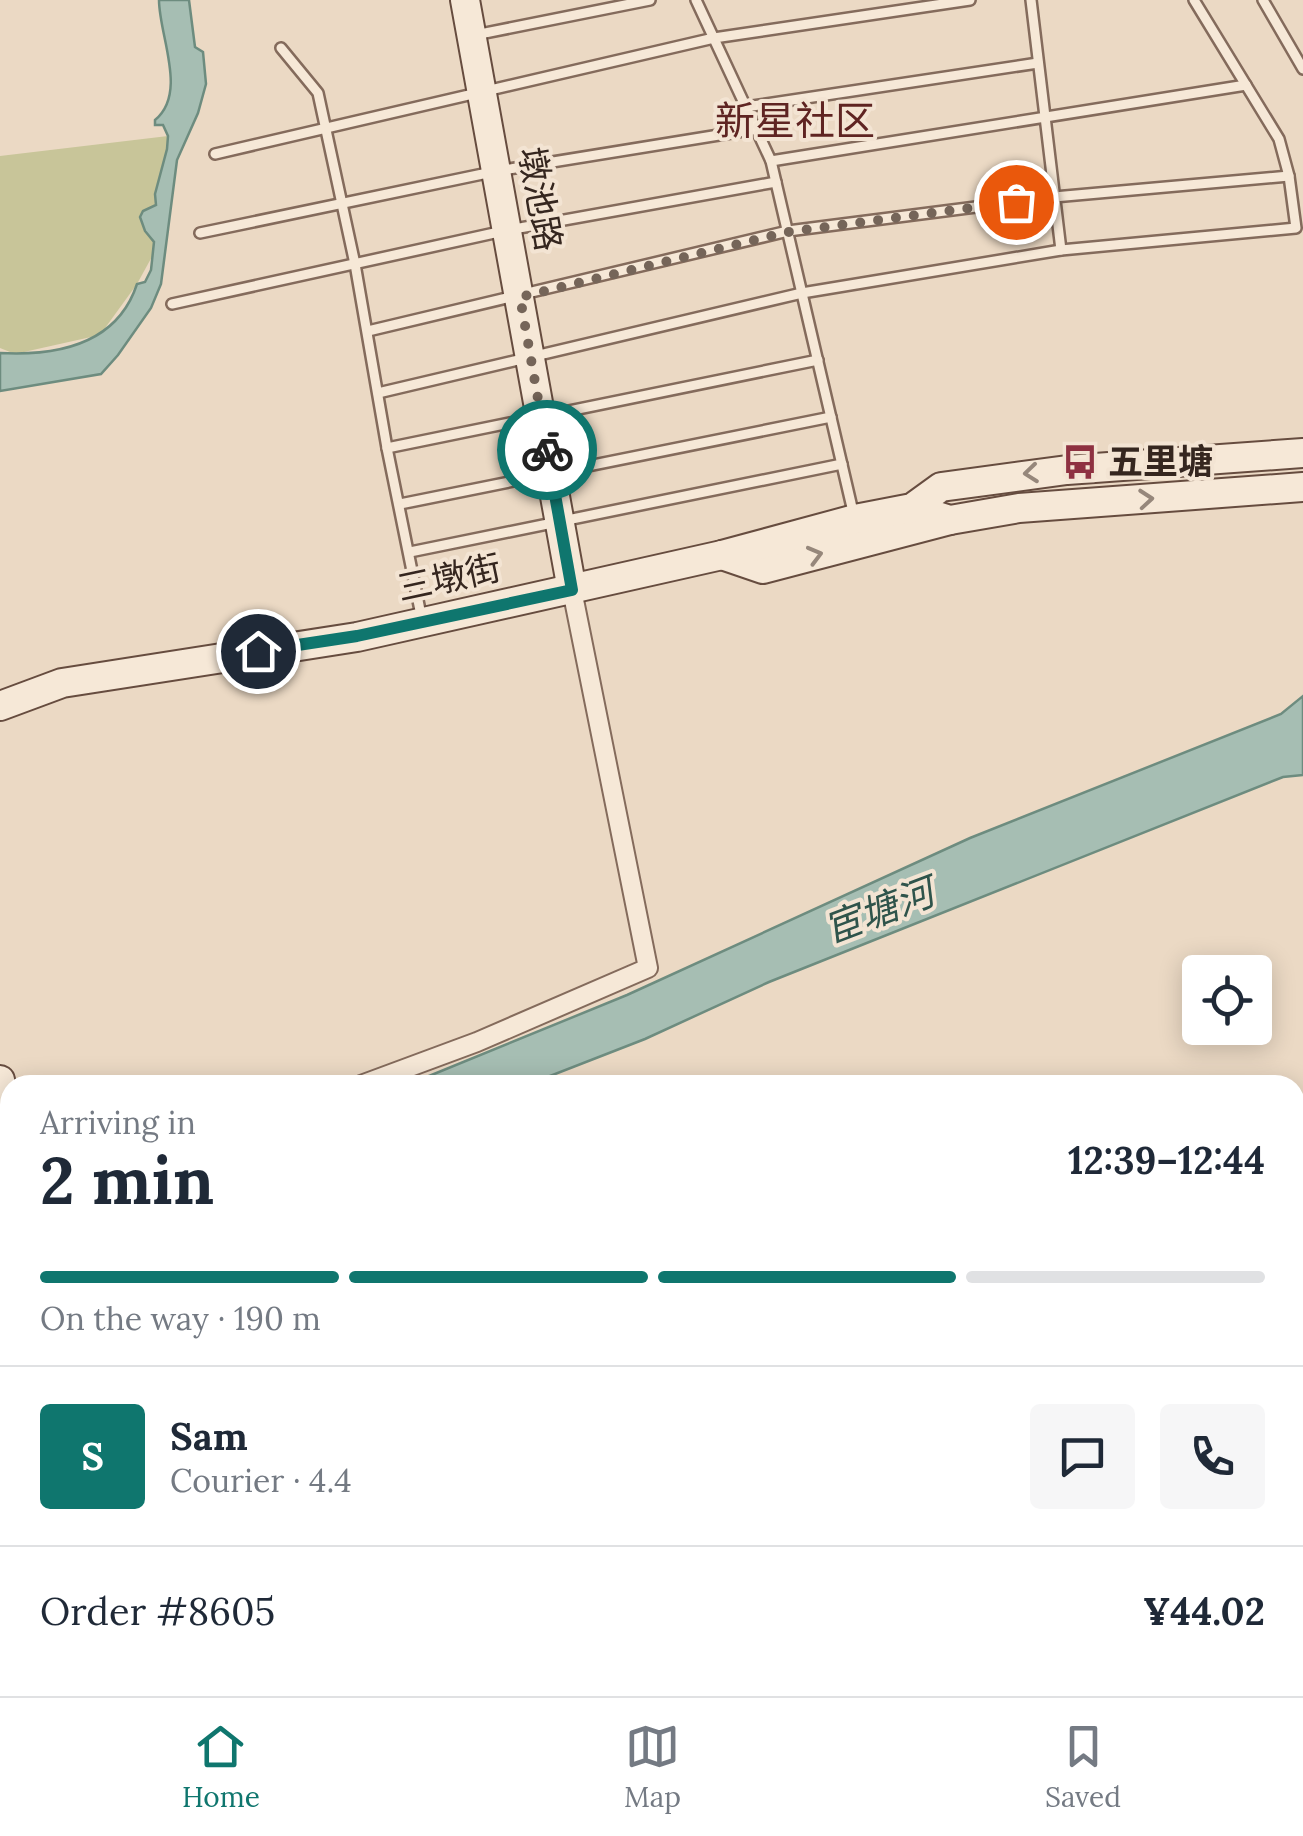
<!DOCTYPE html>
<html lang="en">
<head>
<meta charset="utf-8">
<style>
	:root { --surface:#fff; --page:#f6f6f7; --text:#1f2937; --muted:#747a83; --line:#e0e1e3; --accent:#0f766e }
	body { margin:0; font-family:Lora,"Noto Sans SC",serif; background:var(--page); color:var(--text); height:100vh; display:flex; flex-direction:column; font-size:38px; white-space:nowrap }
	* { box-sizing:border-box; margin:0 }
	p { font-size:32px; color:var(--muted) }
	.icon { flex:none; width:55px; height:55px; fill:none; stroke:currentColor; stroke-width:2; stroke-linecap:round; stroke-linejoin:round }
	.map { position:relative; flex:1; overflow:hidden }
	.sheet { position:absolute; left:0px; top:1075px; width:1305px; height:622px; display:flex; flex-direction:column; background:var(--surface); border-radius:30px 30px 0 0; box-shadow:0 5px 25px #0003 }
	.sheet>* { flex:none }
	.fabs { position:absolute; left:1182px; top:955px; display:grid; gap:20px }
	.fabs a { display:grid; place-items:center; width:90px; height:90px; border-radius:10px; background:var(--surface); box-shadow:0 5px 25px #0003; font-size:50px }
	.pin { position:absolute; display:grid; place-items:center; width:85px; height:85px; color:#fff; margin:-42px; border:5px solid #fff; border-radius:50%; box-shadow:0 2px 10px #0007 }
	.courier { position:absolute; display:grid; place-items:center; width:100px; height:100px; margin:-50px; border:8px solid #0f766e; border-radius:50%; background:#fff; color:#222; box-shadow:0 2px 12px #0007 }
	.summary em { font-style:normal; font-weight:700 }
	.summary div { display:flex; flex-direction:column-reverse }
	.summary { display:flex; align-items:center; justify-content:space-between; height:170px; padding:0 40px }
	h1 { font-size:65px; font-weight:700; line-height:75px }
	.bar { display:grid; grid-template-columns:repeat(4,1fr); gap:15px 10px; align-content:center; height:120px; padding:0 40px }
	.bar i { height:12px; border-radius:8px; background:var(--line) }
	.bar .selected { background:var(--accent) }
	.bar p { grid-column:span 4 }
	.line { display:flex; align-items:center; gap:25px; padding:0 40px; border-top:2px solid var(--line) }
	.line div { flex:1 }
	.round { display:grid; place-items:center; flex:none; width:105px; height:105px; border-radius:10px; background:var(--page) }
	.menu { display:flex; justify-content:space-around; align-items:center; height:140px; border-top:2px solid var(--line); background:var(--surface); font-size:28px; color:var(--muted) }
	.menu a { display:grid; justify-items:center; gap:5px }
	.menu .selected { color:var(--accent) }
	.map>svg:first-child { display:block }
</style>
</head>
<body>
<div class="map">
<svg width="1303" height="1696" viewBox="0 0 1303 1696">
	<rect width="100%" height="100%" fill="#ebd9c4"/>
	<path fill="#c8c599" d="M 168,136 L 154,253 L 137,284 L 100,335 L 15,354 L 0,348 L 0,156 Z"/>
	<g fill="#a6beb3" stroke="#6d8c7f" stroke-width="2.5">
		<path d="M 159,0 L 189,0 L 195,47 L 203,52 L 206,84 L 198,113 L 177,160 L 161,284 L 151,308 L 118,355 L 101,374 L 0,391 L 0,353 C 56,356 117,345 137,284 L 145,282 L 151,270 L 154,242 L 145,231 L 140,217 L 143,211 L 156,205 L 155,194 L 167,149 L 168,136 L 163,125 L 155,125 L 155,120 C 188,93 159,36 159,0 Z"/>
		<path d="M 1303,696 L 1303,775 L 1283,777 L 769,982 L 645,1039 L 527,1085 L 407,1085 L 627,995 L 970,838 L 1281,714 Z"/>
	</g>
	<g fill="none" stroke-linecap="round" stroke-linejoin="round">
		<defs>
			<g id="lane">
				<path d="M 696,0 L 771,161 L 854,516"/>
				<path d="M 1031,0 L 1061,250"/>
				<path d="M 1263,0 L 1303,69"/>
				<path d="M 475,35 L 650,0"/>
				<path d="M 281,48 L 318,93 L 355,264 L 387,448 L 422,620"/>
				<path d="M 746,107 L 1038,63"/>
				<path d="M 215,154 L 714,38 L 970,0"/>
				<path d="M 771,161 L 1246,85"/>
				<path d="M 200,233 L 497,171 L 756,129"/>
				<path d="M 172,304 L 508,230 L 776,182"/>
				<path d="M 368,331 L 788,231 L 1054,197 L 1289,176"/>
				<path d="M 378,393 L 802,293 L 1061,250 L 1296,228 L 1289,176 L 1279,139 L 1194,0"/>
				<path d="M 387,448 L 818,360"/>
				<path d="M 400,504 L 831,417"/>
				<path d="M 410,552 L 842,464"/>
				<path d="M 156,1688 L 159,1696"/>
			</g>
			<g id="street">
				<path d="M 361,1085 L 477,1042 L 648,968 L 572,590"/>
				<path d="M 0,1261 L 10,1256"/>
				<path d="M 1295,1287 L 1303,1286"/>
				<path d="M 0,1337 L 10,1334"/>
			</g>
			<g id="secondary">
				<path d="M 465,0 L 572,590"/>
				<path d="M 912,508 L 950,520 L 1019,508 L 1303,487"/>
				<path d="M 722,555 L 763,569 L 950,520"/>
				<path d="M 0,706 L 62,683 L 357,637 L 722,555 L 855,519 L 912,508 L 941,487 L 1067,470 L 1303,453"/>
				<path d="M 0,1080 L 10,1138"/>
				<path d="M 1295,1658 L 1303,1657"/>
				<path d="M 1295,1683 L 1303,1682"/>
				<path d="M 127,1688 L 130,1696"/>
				<path d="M 737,1696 L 861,1688"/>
				<path d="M 1098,1696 L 1223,1688"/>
			</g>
		</defs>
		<use href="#lane" stroke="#846b5c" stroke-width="14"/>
		<use href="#street" stroke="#846b5c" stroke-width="22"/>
		<use href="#secondary" stroke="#664c3f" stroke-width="32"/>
		<use href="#lane" stroke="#f6e8d7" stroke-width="9"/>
		<use href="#street" stroke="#f6e8d7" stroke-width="18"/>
		<use href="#secondary" stroke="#f6e8d7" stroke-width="28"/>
	</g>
	<defs><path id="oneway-chevron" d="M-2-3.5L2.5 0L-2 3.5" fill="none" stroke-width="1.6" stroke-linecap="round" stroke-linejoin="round" transform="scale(2.5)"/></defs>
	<g stroke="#96877b">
		<use href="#oneway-chevron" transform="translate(1031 473) rotate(174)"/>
		<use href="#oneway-chevron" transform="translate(1146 499) rotate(-5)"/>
		<use href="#oneway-chevron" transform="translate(815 555) rotate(-15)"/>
	</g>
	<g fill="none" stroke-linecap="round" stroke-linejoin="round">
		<path stroke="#756559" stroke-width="10" stroke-dasharray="0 18" d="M 547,450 L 520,297 L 788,232 L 1016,202"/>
		<path stroke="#0f766e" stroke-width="12" d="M 258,651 L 357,636 L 572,590 L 547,450"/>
	</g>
	<defs>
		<symbol id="bus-bare" viewBox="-9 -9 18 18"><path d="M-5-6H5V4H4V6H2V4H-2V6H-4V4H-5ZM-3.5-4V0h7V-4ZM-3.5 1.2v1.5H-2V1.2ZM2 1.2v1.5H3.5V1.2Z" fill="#8e3141" stroke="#f3e4d3" stroke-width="2.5" paint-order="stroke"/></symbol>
	</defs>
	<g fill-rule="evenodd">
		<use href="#bus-bare" x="1055" y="437" width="50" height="50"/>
	</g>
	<g text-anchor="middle" stroke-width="8" stroke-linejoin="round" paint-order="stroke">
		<g font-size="35" fill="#35261f" stroke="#f3e4d3">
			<text transform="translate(540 199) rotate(80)" y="12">墩池路</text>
			<text transform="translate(449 578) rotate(-12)" y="12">三墩街</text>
		</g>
		<g font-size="35" font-weight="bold" fill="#35261f" stroke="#f3e4d3" text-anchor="start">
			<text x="1108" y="474">五里塘</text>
		</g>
		<g font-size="38" font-style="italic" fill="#2f544b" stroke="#f3e4d3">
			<text transform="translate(879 911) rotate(-21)" y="13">宦塘河</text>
		</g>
		<g font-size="40" fill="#5f2422" stroke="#f3e4d3">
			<text x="795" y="135">新星社区</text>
		</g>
	</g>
</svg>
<div class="fabs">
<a><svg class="icon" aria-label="locate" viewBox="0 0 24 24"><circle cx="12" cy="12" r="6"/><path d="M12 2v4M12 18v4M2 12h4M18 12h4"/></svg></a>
</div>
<div class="pin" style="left:1016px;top:202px;background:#ea580c"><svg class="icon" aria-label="bag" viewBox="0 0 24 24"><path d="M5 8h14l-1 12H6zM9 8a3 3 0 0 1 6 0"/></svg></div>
<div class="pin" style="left:258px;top:651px;background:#1f2937"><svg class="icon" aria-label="home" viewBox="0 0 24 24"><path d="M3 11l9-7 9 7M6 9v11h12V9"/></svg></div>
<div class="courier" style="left:547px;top:450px"><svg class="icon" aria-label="bike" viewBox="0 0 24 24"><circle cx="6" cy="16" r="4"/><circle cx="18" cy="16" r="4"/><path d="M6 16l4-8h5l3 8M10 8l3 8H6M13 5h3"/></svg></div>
<section class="sheet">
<div class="summary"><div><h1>2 min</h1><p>Arriving in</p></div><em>12:39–12:44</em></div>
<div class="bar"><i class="selected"></i><i class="selected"></i><i class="selected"></i><i></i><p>On the way · 190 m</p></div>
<div class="line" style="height:180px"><b class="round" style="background:var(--accent);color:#fff">S</b><div><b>Sam</b><p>Courier · 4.4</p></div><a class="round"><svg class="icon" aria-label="chat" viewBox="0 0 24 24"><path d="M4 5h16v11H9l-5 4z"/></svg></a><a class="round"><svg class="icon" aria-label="phone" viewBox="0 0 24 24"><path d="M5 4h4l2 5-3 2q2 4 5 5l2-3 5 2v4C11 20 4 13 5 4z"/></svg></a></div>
<div class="line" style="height:130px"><div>Order #8605</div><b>¥44.02</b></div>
</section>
</div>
<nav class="menu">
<a class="selected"><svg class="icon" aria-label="home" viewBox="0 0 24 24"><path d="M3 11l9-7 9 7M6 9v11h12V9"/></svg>Home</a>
<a><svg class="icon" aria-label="map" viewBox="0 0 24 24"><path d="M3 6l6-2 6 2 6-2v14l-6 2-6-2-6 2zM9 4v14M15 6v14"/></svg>Map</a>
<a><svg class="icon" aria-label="saved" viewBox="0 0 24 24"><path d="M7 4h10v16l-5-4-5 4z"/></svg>Saved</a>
</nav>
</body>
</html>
